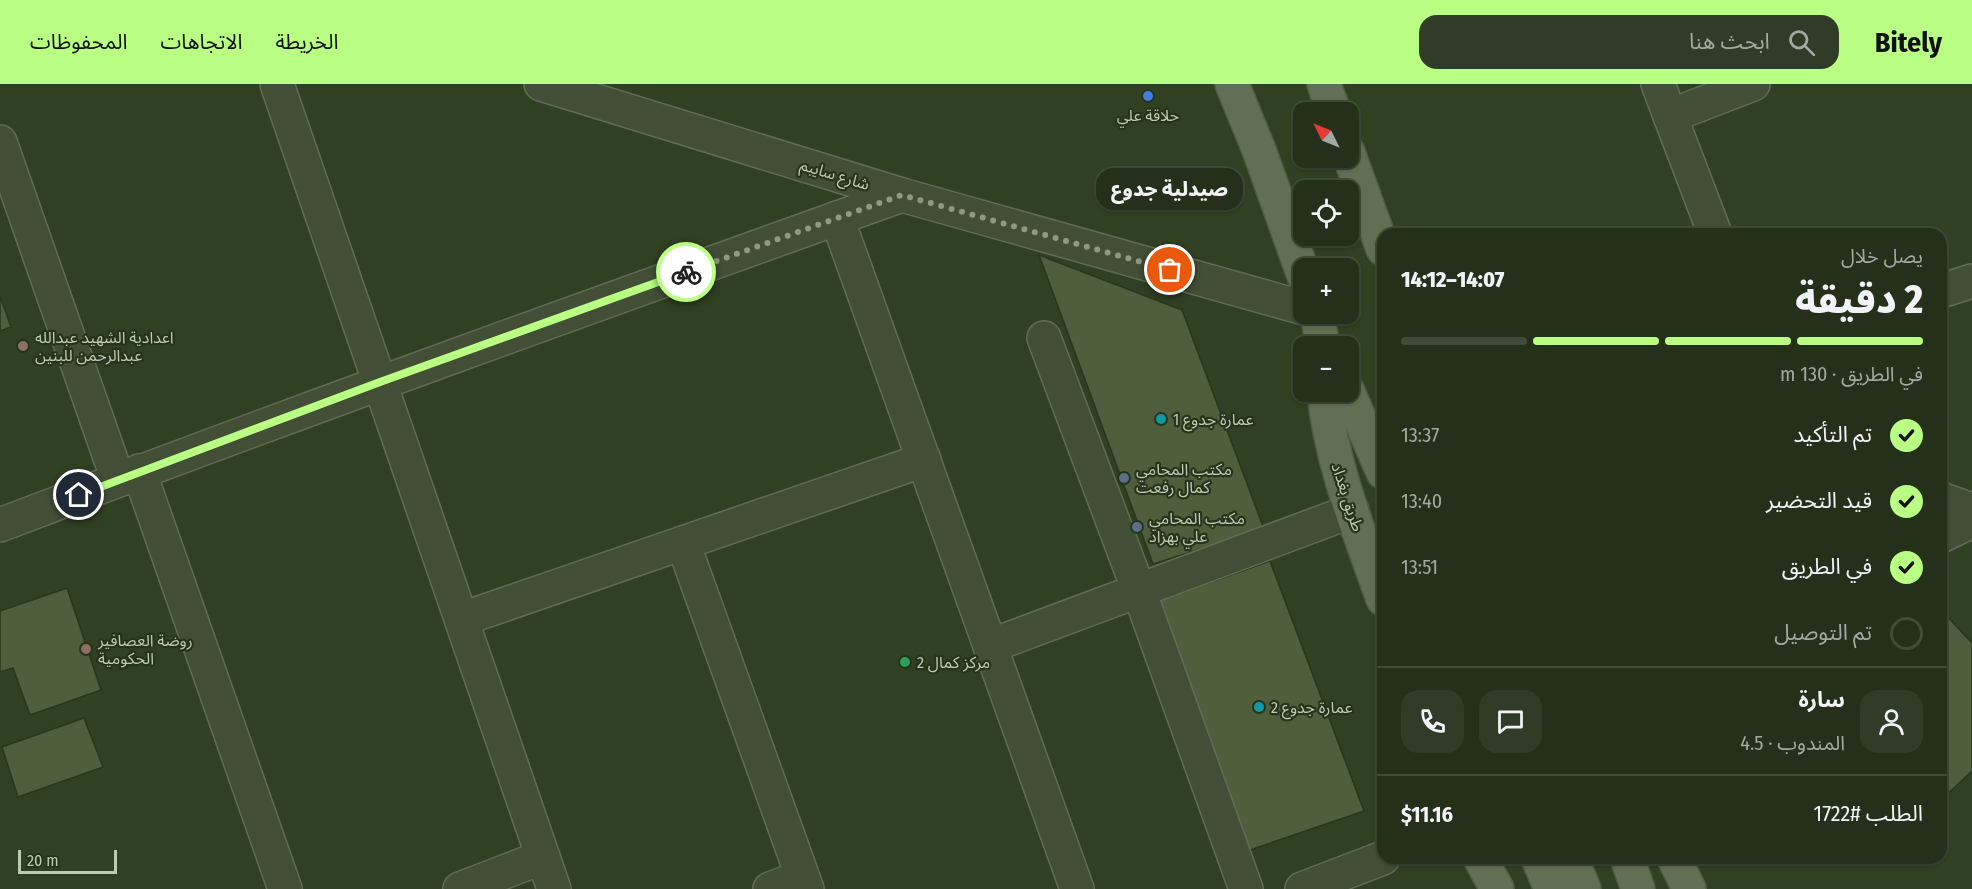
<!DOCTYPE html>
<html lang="ar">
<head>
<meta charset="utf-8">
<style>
	:root { --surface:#24301a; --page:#303c27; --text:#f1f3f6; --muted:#a3a9a2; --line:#414b39; --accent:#b9ff83 }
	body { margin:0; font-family:"Fira Sans Condensed","Noto Sans Arabic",sans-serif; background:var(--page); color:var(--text); direction:rtl; height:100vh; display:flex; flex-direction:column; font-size:22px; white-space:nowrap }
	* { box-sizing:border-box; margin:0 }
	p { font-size:20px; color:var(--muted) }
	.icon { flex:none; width:33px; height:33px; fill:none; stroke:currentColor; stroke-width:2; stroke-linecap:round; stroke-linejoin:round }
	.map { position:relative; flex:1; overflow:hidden; direction:ltr }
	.drawer { position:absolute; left:1377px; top:144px; width:570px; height:636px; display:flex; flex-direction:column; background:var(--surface); border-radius:18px; box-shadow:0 2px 4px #0004,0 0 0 2px var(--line); direction:rtl }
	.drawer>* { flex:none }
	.needle { width:39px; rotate:313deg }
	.fabs { position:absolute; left:1293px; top:18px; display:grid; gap:12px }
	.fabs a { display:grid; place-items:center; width:66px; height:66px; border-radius:12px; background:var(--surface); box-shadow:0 2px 4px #0004,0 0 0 2px var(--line); font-size:30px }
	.scale { position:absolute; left:18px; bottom:15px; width:99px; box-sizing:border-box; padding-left:6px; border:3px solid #bdcab2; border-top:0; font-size:16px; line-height:21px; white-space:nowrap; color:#bdcab2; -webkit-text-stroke:4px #27341b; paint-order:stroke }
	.pin { position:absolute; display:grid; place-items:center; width:51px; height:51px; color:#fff; margin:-26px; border:3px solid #fff; border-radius:50%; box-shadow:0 2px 6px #0007 }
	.courier { position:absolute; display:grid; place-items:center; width:60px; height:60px; margin:-30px; border:4px solid #b9ff83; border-radius:50%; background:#fff; color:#222; box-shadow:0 2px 8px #0007 }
	.bubble { position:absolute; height:42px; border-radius:18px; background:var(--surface); box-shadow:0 2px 4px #0004,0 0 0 2px var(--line); font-size:20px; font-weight:800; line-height:42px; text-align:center; direction:rtl }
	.head em { font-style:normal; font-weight:800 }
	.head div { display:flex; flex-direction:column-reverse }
	.head { display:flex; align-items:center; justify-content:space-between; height:102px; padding:0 24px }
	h1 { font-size:39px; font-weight:800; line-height:45px }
	.bar { display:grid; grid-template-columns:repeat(4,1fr); gap:9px 6px; align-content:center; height:72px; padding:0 24px }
	.bar i { height:8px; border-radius:4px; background:var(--line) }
	.bar .on { background:var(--accent) }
	.bar p { grid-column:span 4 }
	.line { display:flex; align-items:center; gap:15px; padding:0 24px; border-top:2px solid var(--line) }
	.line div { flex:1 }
	.round { display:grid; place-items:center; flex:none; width:63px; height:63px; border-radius:18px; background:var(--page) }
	ol { padding:0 24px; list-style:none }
	li { display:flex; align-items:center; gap:18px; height:66px }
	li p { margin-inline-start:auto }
	li .icon { padding:6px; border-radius:50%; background:var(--accent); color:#111; stroke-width:4 }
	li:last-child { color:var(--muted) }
	li i { width:33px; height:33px; border:3px solid var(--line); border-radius:50% }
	header { display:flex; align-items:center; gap:36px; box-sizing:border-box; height:84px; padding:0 30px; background:var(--accent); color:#111 }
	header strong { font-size:28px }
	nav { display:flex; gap:33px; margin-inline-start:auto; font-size:21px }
	.search { width:420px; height:54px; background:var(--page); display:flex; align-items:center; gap:15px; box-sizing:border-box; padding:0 21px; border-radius:18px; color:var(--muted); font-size:22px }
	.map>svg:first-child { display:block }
</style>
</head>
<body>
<header>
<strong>Bitely</strong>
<div class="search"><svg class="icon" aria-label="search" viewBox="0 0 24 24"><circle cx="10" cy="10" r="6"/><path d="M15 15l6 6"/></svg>ابحث هنا</div>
<nav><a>الخريطة</a><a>الاتجاهات</a><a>المحفوظات</a></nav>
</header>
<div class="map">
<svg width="1972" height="805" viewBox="0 0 1972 805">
	<rect width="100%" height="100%" fill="#304022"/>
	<g fill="#4f5f3e" stroke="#29361d" stroke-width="1.5">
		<path d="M 1039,171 L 1182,226 L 1264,445 L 1153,480 Z"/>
		<path d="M 0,212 L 11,243 L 0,247 Z"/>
		<path d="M 1270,477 L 1364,727 L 1247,767 L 1155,518 Z"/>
		<path d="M 67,504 L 101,606 L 30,631 L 13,584 L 0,588 L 0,527 Z"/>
		<path d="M 1941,526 L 1972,559 L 1972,687 L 1941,716 Z"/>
		<path d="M 84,634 L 103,683 L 18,713 L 2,663 Z"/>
	</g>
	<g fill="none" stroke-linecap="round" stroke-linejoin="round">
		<defs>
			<g id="minor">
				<path d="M 277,0 L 554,805"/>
				<path d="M 541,0 L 902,111 L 1304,224"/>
				<path d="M 1658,0 L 1715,150"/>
				<path d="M 1670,32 L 1753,0"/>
				<path d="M 0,58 L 118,396"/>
				<path d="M 837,134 L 1077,805"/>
				<path d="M 1941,207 L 1972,197"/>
				<path d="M 1044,254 L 1139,507 L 1246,805"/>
				<path d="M 139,387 L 285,805"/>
				<path d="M 1941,415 L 1972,426"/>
				<path d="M 0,441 C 299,327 600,219 902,111"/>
				<path d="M 1941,452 L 1972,437"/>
				<path d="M 683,459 L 807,805"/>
				<path d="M 462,535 L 924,376"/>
				<path d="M 990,562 L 1352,427"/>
				<path d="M 460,805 L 543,773"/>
				<path d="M 770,805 L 802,793"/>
				<path d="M 1302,805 L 1383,774"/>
			</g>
			<g id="major">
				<path d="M 1232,0 L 1259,66 L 1304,192"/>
				<path d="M 1324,0 L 1334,28"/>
				<path d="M 1348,68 L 1383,165"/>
				<path d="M 1317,230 L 1323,262"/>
				<path d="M 1324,308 C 1331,380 1359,447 1383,515"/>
				<path d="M 1348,308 L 1383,388"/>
				<path d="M 1480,774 L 1497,805"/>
				<path d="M 1538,774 L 1551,805"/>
				<path d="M 1571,774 L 1584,805"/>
				<path d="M 1627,774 L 1638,805"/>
				<path d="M 1674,774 L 1689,805"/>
			</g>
		</defs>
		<use href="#minor" stroke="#606d54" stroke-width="36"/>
		<use href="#major" stroke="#4e5b42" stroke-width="36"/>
		<use href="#minor" stroke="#424f36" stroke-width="33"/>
		<use href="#major" stroke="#617054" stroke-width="33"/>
	</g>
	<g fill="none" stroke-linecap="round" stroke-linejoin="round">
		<path stroke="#8c9a80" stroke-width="6" stroke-dasharray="0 10.8" d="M 686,188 L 902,111 L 1170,186"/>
		<path stroke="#b9ff83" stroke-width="8" d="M 79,411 L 380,298 L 686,188"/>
	</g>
	<circle fill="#3f7fe0" stroke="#27341b" stroke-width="2" cx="1148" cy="12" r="6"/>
	<g fill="#8d6e63" stroke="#27341b" stroke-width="2">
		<circle cx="23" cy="262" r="6"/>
		<circle cx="86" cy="565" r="6"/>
	</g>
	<g fill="#0f9aa8" stroke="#27341b" stroke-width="2">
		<circle cx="1161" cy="335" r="6"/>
		<circle cx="1259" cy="623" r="6"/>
	</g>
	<g fill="#5c6f8a" stroke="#27341b" stroke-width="2">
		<circle cx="1124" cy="394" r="6"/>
		<circle cx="1137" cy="443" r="6"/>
	</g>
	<circle fill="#2e9e5b" stroke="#27341b" stroke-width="2" cx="905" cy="578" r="6"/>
	<g text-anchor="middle" stroke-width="4.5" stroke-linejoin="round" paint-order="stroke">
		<g font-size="16" fill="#bdcab2" stroke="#27341b" text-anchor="start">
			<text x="1148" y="37" text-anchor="middle">حلاقة علي</text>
			<text x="35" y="259">اعدادية الشهيد عبدالله<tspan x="35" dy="18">عبدالرحمن للبنين</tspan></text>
			<text x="1173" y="341">عمارة جدوع 1</text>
			<text x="1136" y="391">مكتب المحامي<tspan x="1136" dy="18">كمال رفعت</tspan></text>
			<text x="1149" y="440">مكتب المحامي<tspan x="1149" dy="18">علي بهزاد</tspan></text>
			<text x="98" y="562">روضة العصافير<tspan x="98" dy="18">الحكومية</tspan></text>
			<text x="917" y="584">مركز كمال 2</text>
			<text x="1271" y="629">عمارة جدوع 2</text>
		</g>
		<g font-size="16" fill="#bdcab2" stroke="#27341b">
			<text transform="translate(835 90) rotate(17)" y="6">شارع سايبم</text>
			<text transform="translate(1348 413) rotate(72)" y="6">طريق بغداد</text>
		</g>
	</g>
</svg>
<div class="fabs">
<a><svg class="needle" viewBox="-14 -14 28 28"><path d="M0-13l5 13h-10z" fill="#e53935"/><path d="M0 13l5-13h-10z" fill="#a3a9a2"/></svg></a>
<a><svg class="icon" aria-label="locate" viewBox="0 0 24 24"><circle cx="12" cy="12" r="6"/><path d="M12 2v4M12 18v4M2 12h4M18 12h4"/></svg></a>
<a>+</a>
<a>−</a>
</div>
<div class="scale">20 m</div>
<div class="pin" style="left:1170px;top:186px;background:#ea580c"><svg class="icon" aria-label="bag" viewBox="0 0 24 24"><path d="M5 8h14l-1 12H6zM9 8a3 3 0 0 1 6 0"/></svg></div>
<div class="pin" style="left:79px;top:411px;background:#1f2937"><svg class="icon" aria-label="home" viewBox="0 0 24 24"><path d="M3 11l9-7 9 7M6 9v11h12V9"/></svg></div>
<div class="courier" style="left:686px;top:188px"><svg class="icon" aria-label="bike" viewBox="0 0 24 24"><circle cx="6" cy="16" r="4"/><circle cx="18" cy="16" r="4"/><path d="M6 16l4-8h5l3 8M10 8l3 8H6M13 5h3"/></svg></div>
<div class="bubble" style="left:1096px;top:84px;width:147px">صيدلية جدوع</div>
<section class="drawer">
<div class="head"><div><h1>2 دقيقة</h1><p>يصل خلال</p></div><em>14:07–14:12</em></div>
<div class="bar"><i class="on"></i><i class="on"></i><i class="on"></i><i></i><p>في الطريق · 130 m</p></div>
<ol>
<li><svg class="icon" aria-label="check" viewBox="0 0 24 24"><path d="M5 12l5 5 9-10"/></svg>تم التأكيد<p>13:37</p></li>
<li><svg class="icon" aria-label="check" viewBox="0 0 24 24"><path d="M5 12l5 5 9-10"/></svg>قيد التحضير<p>13:40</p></li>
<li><svg class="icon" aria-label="check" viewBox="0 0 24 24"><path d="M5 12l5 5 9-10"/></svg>في الطريق<p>13:51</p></li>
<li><i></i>تم التوصيل</li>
</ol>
<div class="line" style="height:108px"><a class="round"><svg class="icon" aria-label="person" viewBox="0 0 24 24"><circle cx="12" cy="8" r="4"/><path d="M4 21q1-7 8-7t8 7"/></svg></a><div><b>سارة</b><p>المندوب · 4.5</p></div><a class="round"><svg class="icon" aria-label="chat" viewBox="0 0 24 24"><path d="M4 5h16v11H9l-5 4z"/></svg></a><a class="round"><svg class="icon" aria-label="phone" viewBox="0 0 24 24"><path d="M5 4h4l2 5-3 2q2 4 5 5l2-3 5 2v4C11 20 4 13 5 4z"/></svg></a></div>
<div class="line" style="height:78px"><div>الطلب #1722</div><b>$11.16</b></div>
</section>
</div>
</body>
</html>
